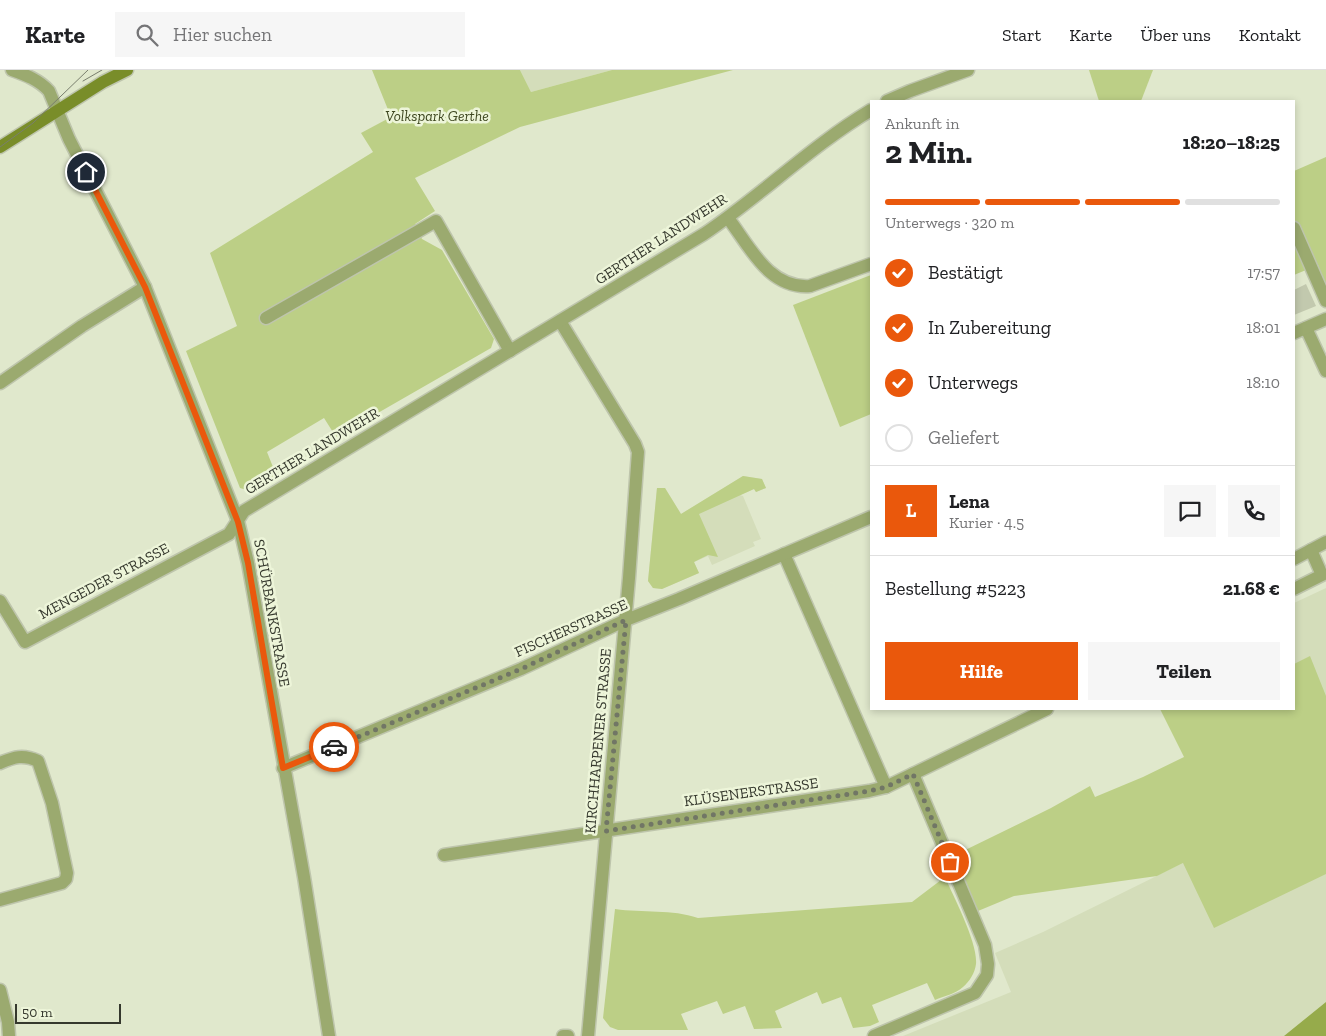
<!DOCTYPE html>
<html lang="de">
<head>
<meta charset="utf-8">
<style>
	:root { --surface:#fff; --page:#f6f6f6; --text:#202124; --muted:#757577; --line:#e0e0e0; --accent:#ea580c }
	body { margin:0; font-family:"Zilla Slab",serif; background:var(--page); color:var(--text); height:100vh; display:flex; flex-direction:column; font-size:19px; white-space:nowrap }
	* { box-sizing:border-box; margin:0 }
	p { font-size:16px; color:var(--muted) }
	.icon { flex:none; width:28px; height:28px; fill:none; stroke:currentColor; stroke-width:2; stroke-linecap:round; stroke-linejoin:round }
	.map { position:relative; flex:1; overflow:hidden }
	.drawer { position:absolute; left:870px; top:30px; width:425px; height:610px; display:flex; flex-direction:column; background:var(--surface); border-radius:0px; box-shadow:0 2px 8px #0003 }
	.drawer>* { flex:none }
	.scale { position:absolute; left:15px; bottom:12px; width:106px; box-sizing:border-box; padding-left:5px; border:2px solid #35382d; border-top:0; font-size:14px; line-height:18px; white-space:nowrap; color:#35382d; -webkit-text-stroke:4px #edf5d9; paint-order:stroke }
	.pin { position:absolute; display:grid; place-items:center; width:42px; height:42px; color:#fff; margin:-21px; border:2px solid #fff; border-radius:50%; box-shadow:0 1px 5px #0007 }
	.courier { position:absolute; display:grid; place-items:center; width:50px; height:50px; margin:-25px; border:4px solid #ea580c; border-radius:50%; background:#fff; color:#222; box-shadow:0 1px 6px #0007 }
	.overview em { font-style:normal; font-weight:800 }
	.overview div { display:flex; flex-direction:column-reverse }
	.overview { display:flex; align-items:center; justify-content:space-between; height:85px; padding:0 15px }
	h1 { font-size:32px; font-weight:800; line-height:38px }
	.bar { display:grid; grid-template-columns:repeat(4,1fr); gap:8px 5px; align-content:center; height:60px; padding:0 15px }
	.bar i { height:6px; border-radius:4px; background:var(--line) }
	.bar .current { background:var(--accent) }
	.bar p { grid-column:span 4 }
	.line { display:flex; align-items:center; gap:12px; padding:0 15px; border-top:1px solid var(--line) }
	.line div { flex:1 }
	.round { display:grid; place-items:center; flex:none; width:52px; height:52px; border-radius:0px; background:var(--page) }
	ol { padding:0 15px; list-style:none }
	li { display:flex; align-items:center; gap:15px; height:55px }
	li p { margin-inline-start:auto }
	li .icon { padding:5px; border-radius:50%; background:var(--accent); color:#fff; stroke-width:4 }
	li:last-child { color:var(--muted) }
	li i { width:28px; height:28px; border:2px solid var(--line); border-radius:50% }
	.button { display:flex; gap:10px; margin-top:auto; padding:10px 15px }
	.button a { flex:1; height:58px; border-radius:0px; background:var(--accent); color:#fff; font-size:20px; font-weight:800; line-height:58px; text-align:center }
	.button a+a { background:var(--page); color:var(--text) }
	header { display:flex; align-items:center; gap:30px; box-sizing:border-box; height:70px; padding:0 25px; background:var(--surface); border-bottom:1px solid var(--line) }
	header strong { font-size:24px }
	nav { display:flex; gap:28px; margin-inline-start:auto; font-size:18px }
	.search { width:350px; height:45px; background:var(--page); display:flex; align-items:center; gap:12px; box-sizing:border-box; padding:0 18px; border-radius:0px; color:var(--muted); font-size:19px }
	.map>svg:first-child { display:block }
</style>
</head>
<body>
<header>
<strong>Karte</strong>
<div class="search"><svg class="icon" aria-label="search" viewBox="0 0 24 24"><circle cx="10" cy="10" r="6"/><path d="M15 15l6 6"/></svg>Hier suchen</div>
<nav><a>Start</a><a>Karte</a><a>Über uns</a><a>Kontakt</a></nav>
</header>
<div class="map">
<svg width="1326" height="966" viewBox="0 0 1326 966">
	<rect width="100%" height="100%" fill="#e0e8cc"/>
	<g fill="#d4ddba">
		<path d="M 520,0 L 612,0 L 531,22 Z"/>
		<path d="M 743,406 L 762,409 L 766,418 L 756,422 L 754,419 L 740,425 L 743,426 L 761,469 L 753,472 L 755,476 L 712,495 L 708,486 L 694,492 L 699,503 L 662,519 L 653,518 L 648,511 L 657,418 L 665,418 L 681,444 Z"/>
		<path d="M 1326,518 L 1326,966 L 903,966 L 1011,922 L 995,883 L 1043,862 L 1183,793 L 1294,639 L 1294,533 Z"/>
	</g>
	<g fill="#bccf86">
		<path d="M 372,0 L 520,0 L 531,22 L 612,0 L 733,0 L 520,57 L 415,108 L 435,141 L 415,154 L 422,169 L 442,180 L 494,269 L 491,278 L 336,367 L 324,348 L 267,382 L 277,407 L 254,422 L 240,418 L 186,281 L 237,256 L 210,183 L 373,82 L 361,63 L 391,47 Z"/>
		<path d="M 1089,0 L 1153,0 L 1141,31 L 1099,31 Z"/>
		<path d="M 1326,87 L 1326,216 L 1318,195 L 1294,205 L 1294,101 Z"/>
		<path d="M 871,205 L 871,344 L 840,357 L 793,235 Z"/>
		<path d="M 743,406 L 762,409 L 766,418 L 756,422 L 754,419 L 699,444 L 718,487 L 708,485 L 694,492 L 699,503 L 662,519 L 653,518 L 648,511 L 657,418 L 665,418 L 681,444 Z"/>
		<path d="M 1310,586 L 1326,626 L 1326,804 L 1214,858 L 1183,793 L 1157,806 L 1014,826 L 978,841 L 955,785 L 1051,738 L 1090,716 L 1095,727 L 1143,707 L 1184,687 L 1160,639 L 1294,639 L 1294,594 Z"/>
		<path d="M 945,807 C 954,828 978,873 976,894 C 975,903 969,912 963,917 C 955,924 944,926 935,930 L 927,913 L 872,935 L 879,952 L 870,956 L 853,958 L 841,927 L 822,934 L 817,922 L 775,941 L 782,958 L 754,959 L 745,936 L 723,944 L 717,931 L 681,944 L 688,960 L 618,960 L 610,957 L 603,948 L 615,839 C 643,843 672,839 698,848 L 912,832 Z"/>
	</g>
	<path fill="#96ab4b" d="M 1326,932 L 1326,966 L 1284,966 Z"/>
	<path fill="#c2c9ae" d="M 1306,214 L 1316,236 L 1294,245 L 1294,220 Z"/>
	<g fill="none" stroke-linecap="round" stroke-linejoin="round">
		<defs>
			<g id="minor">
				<path d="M 12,0 C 26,5 39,10 49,21 L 69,69 L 145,217 L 238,451 L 248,493 L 304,807 L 329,966"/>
				<path d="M 887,31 L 910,21 L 968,0"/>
				<path d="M 728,148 C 750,177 769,219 810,216 L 871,194"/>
				<path d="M 1294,158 L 1326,231"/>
				<path d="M 266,248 L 436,151 L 510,281"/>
				<path d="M 560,251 L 635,374 L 638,382 L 629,508 L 588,966"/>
				<path d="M 1306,258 L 1326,301"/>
				<path d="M 1294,263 L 1326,249"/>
				<path d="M 0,313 L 82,256 L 145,217"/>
				<path d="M 784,484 L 886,717"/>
				<path d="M 1294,489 L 1326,472"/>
				<path d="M 1294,519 L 1322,505 L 1311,480"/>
				<path d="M 0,531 L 25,572 L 229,464 L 244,441 L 704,164 C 762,125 811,76 871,40"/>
				<path d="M 0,693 C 14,687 23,684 38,691 L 52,733 L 67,803 L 66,809 L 62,813 L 0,830"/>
				<path d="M 283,698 L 521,599 L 626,550 L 679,529 L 871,447"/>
				<path d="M 444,785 L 869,721 L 886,717 L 1047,639"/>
				<path d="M 0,920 L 8,952 L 9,966"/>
				<path d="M 563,966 L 568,966"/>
				<path d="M 874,966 L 975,923 L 987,905 L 988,894 L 985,875 L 913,704"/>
			</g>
			<path id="secondary" d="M 0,77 L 103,12 L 127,0"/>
		</defs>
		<use href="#minor" stroke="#bec5ac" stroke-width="15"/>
		<use href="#secondary" stroke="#bec5ac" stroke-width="15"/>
		<use href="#minor" stroke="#9baa6f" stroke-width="12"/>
		<use href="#secondary" stroke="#798d29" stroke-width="12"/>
		<g stroke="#797e6d" stroke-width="1">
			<path d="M 83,11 L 102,0"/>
			<path d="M 0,77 L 33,53 L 88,0"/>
		</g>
	</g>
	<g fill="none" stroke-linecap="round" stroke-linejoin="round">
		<path stroke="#717665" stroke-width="5" stroke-dasharray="0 9" d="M 334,677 L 521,599 L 626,550 L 606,761 L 869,721 L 886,717 L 913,704 L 950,792"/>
		<path stroke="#ea580c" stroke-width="6" d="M 86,102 L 145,217 L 238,452 L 248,493 L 283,698 L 334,677"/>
	</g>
	<g text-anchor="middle" stroke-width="5" stroke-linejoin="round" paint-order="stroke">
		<g font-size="15" font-style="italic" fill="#3e4720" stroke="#edf5d9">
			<text x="437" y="51">Volkspark Gerthe</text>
		</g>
		<g font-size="15" fill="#35382d" stroke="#edf5d9">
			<text transform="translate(661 169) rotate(-33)" y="5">GERTHER LANDWEHR</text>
			<text transform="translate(312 381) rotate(-31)" y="5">GERTHER LANDWEHR</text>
			<text transform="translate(104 511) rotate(-28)" y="5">MENGEDER STRASSE</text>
			<text transform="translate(272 543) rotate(80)" y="5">SCHÜRBANKSTRASSE</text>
			<text transform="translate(571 558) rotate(-24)" y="5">FISCHERSTRASSE</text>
			<text transform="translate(598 671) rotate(-85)" y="5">KIRCHHARPENER STRASSE</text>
			<text transform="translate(751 722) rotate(-8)" y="5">KLÜSENERSTRASSE</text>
		</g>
	</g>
</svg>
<div class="scale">50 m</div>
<div class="pin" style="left:950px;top:792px;background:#ea580c"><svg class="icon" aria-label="bag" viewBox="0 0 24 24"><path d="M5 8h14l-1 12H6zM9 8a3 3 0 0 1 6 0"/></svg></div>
<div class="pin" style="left:86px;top:102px;background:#1f2937"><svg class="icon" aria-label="home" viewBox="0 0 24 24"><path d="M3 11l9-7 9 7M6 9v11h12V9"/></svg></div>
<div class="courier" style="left:334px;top:677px"><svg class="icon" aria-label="car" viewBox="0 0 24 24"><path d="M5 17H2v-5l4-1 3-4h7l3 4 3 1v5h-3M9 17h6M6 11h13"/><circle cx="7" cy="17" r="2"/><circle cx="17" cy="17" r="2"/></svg></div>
<section class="drawer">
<div class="overview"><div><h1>2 Min.</h1><p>Ankunft in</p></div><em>18:20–18:25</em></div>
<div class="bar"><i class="current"></i><i class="current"></i><i class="current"></i><i></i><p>Unterwegs · 320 m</p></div>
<ol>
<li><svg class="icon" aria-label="check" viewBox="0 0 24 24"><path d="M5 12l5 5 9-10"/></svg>Bestätigt<p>17:57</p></li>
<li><svg class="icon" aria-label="check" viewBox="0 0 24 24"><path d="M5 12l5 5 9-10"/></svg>In Zubereitung<p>18:01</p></li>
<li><svg class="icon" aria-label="check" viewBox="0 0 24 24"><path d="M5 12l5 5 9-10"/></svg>Unterwegs<p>18:10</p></li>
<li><i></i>Geliefert</li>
</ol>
<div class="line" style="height:90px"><b class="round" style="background:var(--accent);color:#fff">L</b><div><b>Lena</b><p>Kurier · 4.5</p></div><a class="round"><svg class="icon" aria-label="chat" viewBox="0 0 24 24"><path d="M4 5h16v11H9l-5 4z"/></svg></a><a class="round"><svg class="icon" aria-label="phone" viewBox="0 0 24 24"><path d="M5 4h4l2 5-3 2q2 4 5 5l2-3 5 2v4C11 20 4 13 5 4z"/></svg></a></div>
<div class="line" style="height:65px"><div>Bestellung #5223</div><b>21.68 €</b></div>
<div class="button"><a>Hilfe</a><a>Teilen</a></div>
</section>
</div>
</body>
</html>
